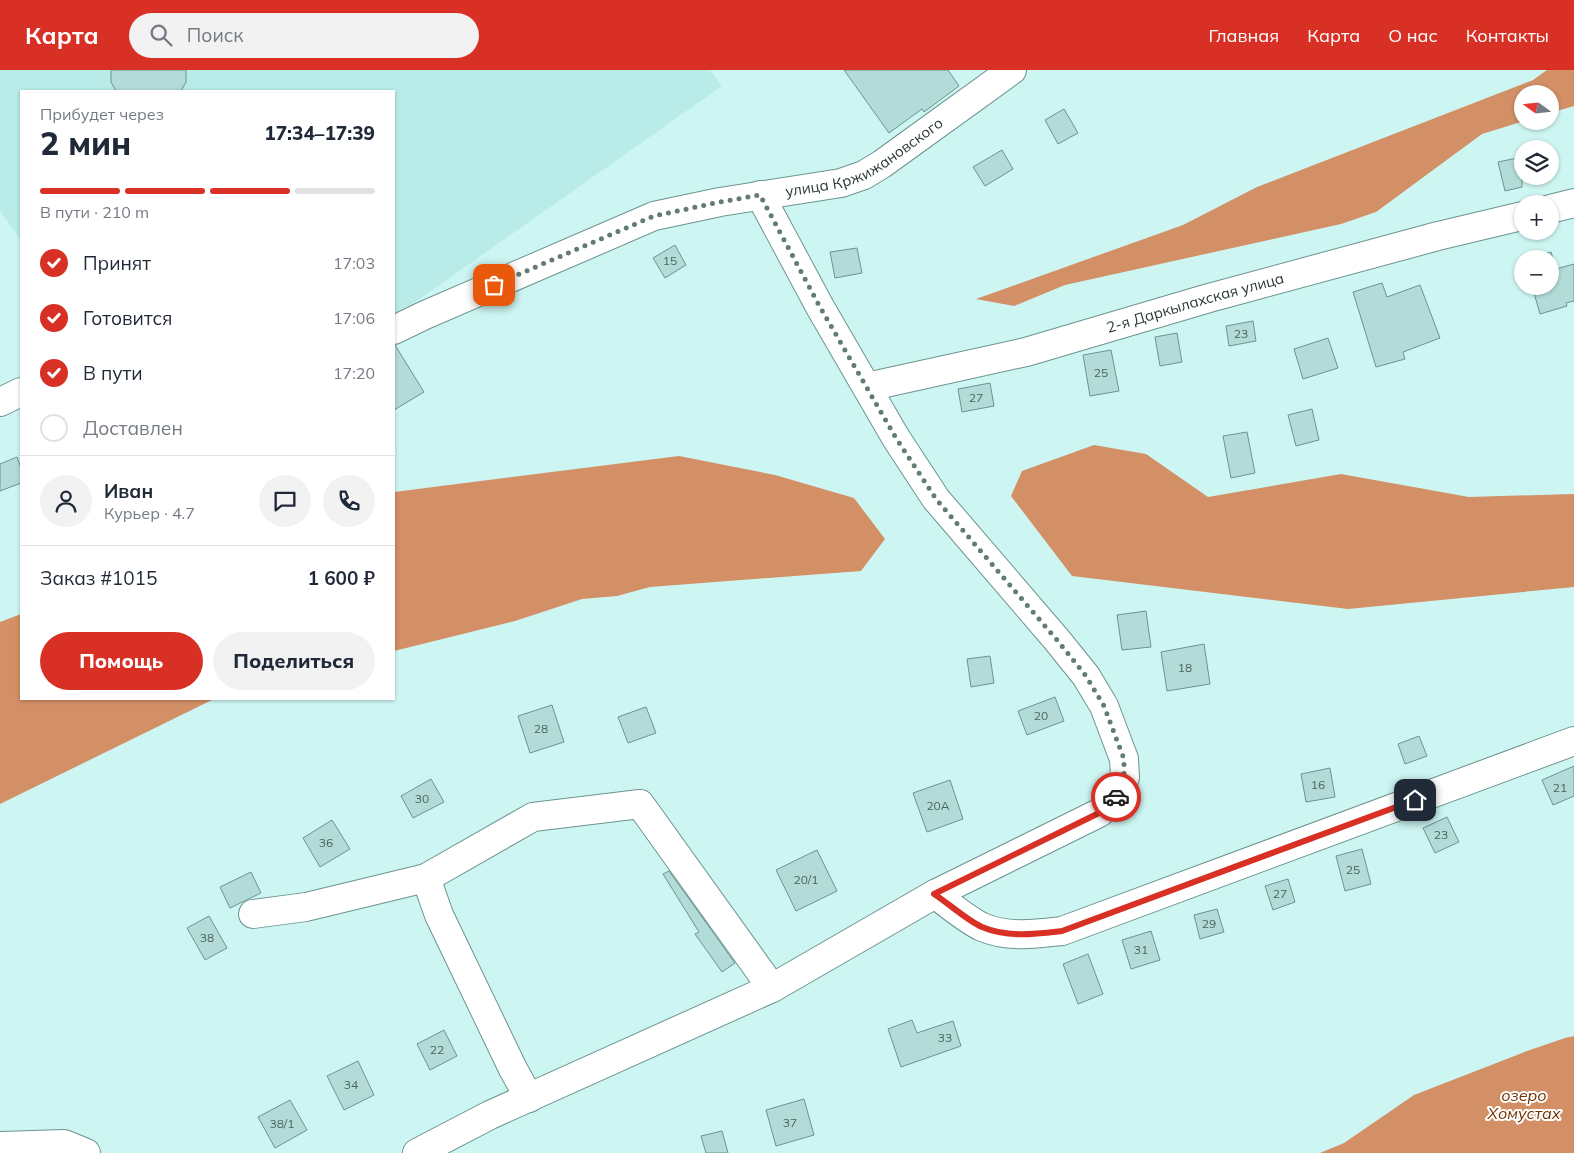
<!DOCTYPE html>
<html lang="ru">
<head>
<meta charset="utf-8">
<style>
	:root { --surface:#fff; --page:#f2f2f3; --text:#1f2937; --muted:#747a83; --line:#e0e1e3; --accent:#d93025 }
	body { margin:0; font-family:Mulish,sans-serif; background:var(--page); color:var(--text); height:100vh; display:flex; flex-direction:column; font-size:19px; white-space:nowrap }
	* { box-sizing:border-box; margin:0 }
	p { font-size:16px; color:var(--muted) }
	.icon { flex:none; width:28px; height:28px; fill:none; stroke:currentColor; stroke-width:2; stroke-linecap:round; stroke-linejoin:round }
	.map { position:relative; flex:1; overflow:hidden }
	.sheet { position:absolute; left:20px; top:20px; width:375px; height:610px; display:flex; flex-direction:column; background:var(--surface); border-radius:0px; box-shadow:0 1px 4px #0004 }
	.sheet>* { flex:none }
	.needle { width:32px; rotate:285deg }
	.tools { position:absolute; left:1514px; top:15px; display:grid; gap:10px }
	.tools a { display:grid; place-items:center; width:45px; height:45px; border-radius:50%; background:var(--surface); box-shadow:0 1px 4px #0004; font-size:25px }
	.pin { position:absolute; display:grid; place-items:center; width:42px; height:42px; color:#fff; margin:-21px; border-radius:10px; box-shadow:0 2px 8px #0006 }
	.courier { position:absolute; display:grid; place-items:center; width:50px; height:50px; margin:-25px; border:4px solid #d93025; border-radius:50%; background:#fff; color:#222; box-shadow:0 1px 6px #0007 }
	.head em { font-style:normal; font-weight:800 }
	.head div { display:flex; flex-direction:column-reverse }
	.head { display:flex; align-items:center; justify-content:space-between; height:85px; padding:0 20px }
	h1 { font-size:32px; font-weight:800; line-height:38px }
	.bar { display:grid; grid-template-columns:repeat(4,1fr); gap:8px 5px; align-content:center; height:60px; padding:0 20px }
	.bar i { height:6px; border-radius:4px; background:var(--line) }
	.bar .current { background:var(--accent) }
	.bar p { grid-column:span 4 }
	.line { display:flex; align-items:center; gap:12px; padding:0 20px; border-top:1px solid var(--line) }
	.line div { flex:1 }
	.round { display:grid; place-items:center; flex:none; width:52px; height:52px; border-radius:26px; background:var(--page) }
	ol { padding:0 20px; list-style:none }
	li { display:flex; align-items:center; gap:15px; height:55px }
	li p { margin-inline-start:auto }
	li .icon { padding:5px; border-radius:50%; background:var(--accent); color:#fff; stroke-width:4 }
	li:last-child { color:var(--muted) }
	li i { width:28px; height:28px; border:2px solid var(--line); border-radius:50% }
	.button { display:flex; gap:10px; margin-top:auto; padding:10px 20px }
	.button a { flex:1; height:58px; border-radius:30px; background:var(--accent); color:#fff; font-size:20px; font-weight:800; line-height:58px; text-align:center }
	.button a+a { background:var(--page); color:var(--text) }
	header { display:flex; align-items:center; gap:30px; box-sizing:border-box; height:70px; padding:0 25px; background:var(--accent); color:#fff }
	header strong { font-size:24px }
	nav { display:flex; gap:28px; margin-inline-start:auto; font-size:18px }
	.search { width:350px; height:45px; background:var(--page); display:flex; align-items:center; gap:12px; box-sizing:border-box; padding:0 18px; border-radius:28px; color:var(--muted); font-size:19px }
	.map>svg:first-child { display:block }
</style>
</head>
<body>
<header>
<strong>Карта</strong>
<div class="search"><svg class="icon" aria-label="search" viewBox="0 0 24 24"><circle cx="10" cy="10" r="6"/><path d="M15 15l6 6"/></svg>Поиск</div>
<nav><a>Главная</a><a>Карта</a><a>О нас</a><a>Контакты</a></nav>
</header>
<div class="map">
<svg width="1574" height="1083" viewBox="0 0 1574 1083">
	<rect width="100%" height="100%" fill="#cdf6f3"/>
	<path fill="#b9ece8" d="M 0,0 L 710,0 L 722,16 L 394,247 L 394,21 L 21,21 L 21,170 L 0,141 Z"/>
	<g fill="#d38f66">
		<path d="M 1547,0 L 1574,0 L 1574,36 L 1550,43 L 1550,24 L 1522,24 L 1522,51 L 1524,51 L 1482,64 L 1376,142 L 1341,154 L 1065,215 L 1014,236 L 976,229 L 1183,155 L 1257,117 L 1533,10 Z"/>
		<path d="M 1094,375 L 1146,384 L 1208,427 L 1341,404 L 1469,427 L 1574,424 L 1574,517 L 1348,539 L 1072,506 L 1011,426 L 1022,401 Z"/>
		<path d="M 679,386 L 775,405 L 854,428 L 885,469 L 861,501 L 650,517 L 617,526 L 582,529 L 515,551 L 394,581 L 394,422 Z"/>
		<path d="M 21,544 L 21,629 L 214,629 L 0,734 L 0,552 Z"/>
		<path d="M 1574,966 L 1574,1083 L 1320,1083 L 1344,1073 L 1414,1025 L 1527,981 L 1565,968 Z"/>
	</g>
	<g fill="#b3dcd9" stroke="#6c9391">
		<path d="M 111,0 L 186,0 L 186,12 L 181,21 L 116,21 L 111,12 Z"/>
		<path d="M 844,0 L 948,0 L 959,16 L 924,42 L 922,39 L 889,63 Z"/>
		<path d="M 1064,39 L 1078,63 L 1058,74 L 1045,50 Z"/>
		<path d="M 1002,80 L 1013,99 L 985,116 L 973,97 Z"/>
		<path d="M 1522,87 L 1522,117 L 1505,121 L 1498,92 Z"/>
		<path d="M 675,175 L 686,195 L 665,208 L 653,188 Z"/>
		<path d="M 857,178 L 862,203 L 835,208 L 830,182 Z"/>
		<path d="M 1551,182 L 1556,199 L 1574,194 L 1574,231 L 1566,233 L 1567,236 L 1540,244 L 1532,216 L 1550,216 L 1550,189 L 1527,189 Z"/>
		<path d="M 1382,213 L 1387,227 L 1420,215 L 1440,268 L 1403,282 L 1405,289 L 1376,297 L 1353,222 Z"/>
		<path d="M 1253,251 L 1256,271 L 1229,276 L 1226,256 Z"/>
		<path d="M 1177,263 L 1182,292 L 1160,296 L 1155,267 Z"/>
		<path d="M 1328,268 L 1338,298 L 1303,309 L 1294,279 Z"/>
		<path d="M 394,275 L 395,275 L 424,322 L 394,340 Z"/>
		<path d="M 1111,280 L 1119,321 L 1090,326 L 1083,285 Z"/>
		<path d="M 990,313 L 994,336 L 962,342 L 958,319 Z"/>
		<path d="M 1312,339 L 1319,370 L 1296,376 L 1288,345 Z"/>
		<path d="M 1247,362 L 1255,403 L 1231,408 L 1223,366 Z"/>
		<path d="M 17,387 L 21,398 L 21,413 L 0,421 L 0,394 Z"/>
		<path d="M 1146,541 L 1151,577 L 1122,580 L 1117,545 Z"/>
		<path d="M 1204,574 L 1210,614 L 1167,621 L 1161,582 Z"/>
		<path d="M 990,586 L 994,613 L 971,617 L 967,589 Z"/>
		<path d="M 1055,627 L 1064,651 L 1027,665 L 1018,641 Z"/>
		<path d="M 552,635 L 564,672 L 530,683 L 518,646 Z"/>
		<path d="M 646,637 L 656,663 L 628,673 L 618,647 Z"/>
		<path d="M 1419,666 L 1427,686 L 1405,694 L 1398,674 Z"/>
		<path d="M 1574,696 L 1574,726 L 1553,735 L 1542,710 Z"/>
		<path d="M 1330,698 L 1335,727 L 1306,732 L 1301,704 Z"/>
		<path d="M 431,709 L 444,732 L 413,748 L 401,726 Z"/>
		<path d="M 950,710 L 963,749 L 927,762 L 913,723 Z"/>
		<path d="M 1447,747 L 1459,772 L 1435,783 L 1423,758 Z"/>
		<path d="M 332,750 L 350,779 L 320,797 L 303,768 Z"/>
		<path d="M 1362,779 L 1371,814 L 1345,821 L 1336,786 Z"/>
		<path d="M 817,780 L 837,821 L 796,841 L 776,800 Z"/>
		<path d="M 669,801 L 735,893 L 722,902 L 695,864 L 699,862 L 663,804 Z"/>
		<path d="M 251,802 L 261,823 L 230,838 L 220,817 Z"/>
		<path d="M 1288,809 L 1295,832 L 1273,840 L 1265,816 Z"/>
		<path d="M 1217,839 L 1224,862 L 1200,869 L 1194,845 Z"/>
		<path d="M 209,846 L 227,878 L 205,890 L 187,858 Z"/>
		<path d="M 1151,861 L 1160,890 L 1131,899 L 1122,870 Z"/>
		<path d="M 1088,884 L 1103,924 L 1078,934 L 1063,894 Z"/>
		<path d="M 912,950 L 917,963 L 953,951 L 961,976 L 901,997 L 888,959 Z"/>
		<path d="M 444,960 L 457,986 L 430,1000 L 417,974 Z"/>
		<path d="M 358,991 L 374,1025 L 344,1040 L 327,1006 Z"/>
		<path d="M 804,1029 L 814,1065 L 776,1076 L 766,1040 Z"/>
		<path d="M 290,1030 L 307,1060 L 275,1078 L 258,1047 Z"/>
		<path d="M 722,1061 L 728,1083 L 706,1083 L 701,1066 Z"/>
	</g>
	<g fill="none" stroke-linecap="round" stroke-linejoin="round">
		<defs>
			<g id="minor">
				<path d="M 1550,139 L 1574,133"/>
				<path id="s1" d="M 394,260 L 425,245 L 654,146 L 720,132 L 841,113 L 864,105 L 882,94 L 1012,0"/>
				<path id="s2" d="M 867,317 L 1026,282 L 1209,228 L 1438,166 L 1522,146"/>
				<path d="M 0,332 L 21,322"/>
				<path d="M 426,808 L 439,845 L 513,999 L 529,1028"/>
				<path d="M 935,824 C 948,834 967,850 982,857 C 1008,868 1036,864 1062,861 L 1574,671"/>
				<path d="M 253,844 L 306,837 L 426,808 L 533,747 L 640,734 L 772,918"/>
				<path d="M 0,1076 L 64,1074 L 86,1083"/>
				<path d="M 417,1083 L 490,1045 L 772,918 L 935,824 L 1099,743 L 1112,732 L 1121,721 L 1125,707 L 1124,689 L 1104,636 L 1086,606 L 1057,570 L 936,429 L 896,368 L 820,237 L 760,125"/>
			</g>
		</defs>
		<use href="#minor" stroke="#6c9390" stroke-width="30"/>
		<use href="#minor" stroke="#fff" stroke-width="28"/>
	</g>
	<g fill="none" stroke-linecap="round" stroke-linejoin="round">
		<path stroke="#627b79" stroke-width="5" stroke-dasharray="0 9" d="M 494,215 L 654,146 L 720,132 L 760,125 L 820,237 L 896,368 L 936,429 L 1057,570 L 1086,606 L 1104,636 L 1124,689 L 1124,708 L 1121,721 L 1116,727"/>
		<path stroke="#d93025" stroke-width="6" d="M 1116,727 L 1099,743 L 934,824 C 948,833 968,851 982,857 C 1008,868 1036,864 1062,861 L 1415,730"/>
	</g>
	<g text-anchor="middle" stroke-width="4" stroke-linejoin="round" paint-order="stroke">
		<g font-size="12" fill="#4b6260">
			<text x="670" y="195">15</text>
			<text x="1241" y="268">23</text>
			<text x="1101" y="307">25</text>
			<text x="976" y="332">27</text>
			<text x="1185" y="602">18</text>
			<text x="1041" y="650">20</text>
			<text x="541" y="663">28</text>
			<text x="1318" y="719">16</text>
			<text x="1560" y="722">21</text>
			<text x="422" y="733">30</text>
			<text x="938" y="740">20А</text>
			<text x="1441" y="769">23</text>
			<text x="326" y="777">36</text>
			<text x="1353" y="804">25</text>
			<text x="806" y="814">20/1</text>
			<text x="1280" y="828">27</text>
			<text x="1209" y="858">29</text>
			<text x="207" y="872">38</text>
			<text x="1141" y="884">31</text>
			<text x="945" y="972">33</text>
			<text x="437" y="984">22</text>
			<text x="351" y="1019">34</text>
			<text x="790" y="1057">37</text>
			<text x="282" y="1058">38/1</text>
		</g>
		<g font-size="15" fill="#283937" stroke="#fff">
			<text dy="5" stroke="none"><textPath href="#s1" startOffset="505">улица Кржижановского</textPath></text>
			<text dy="5" stroke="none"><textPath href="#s2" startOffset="339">2-я Даркылахская улица</textPath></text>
		</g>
		<g font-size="16" font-style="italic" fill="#723300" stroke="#fff">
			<text x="1524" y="1031">озеро<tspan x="1524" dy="18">Хомустах</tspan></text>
		</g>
	</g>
</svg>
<div class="tools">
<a><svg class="needle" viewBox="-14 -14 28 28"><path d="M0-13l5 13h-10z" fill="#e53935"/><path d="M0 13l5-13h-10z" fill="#747a83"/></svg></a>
<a><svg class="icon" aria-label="layers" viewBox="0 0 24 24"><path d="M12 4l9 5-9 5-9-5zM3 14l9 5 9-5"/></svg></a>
<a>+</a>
<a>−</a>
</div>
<div class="pin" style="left:494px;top:215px;background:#ea580c"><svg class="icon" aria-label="bag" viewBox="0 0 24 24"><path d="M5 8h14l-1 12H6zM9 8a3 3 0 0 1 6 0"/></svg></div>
<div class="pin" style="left:1415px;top:730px;background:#1f2937"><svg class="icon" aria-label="home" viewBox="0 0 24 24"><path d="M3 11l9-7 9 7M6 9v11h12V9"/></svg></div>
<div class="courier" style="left:1116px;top:727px"><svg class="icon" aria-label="car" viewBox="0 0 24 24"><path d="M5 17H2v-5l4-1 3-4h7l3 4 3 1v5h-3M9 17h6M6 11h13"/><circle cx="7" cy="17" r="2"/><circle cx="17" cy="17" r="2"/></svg></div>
<section class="sheet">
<div class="head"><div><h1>2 мин</h1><p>Прибудет через</p></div><em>17:34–17:39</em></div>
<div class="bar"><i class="current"></i><i class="current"></i><i class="current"></i><i></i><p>В пути · 210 m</p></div>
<ol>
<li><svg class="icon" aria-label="check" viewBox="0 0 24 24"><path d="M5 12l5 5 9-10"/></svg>Принят<p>17:03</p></li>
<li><svg class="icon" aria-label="check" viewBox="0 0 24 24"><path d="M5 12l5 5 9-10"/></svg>Готовится<p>17:06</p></li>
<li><svg class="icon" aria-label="check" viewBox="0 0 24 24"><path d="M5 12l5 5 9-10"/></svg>В пути<p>17:20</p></li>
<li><i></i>Доставлен</li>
</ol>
<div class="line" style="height:90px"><a class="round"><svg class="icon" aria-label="person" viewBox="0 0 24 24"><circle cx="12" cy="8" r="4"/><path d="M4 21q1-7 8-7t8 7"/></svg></a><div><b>Иван</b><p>Курьер · 4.7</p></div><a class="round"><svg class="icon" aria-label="chat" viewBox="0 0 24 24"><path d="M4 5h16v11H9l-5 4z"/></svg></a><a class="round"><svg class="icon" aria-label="phone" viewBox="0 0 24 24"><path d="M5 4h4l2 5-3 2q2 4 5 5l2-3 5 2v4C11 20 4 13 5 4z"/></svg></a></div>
<div class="line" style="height:65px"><div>Заказ #1015</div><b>1 600 ₽</b></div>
<div class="button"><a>Помощь</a><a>Поделиться</a></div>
</section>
</div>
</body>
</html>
